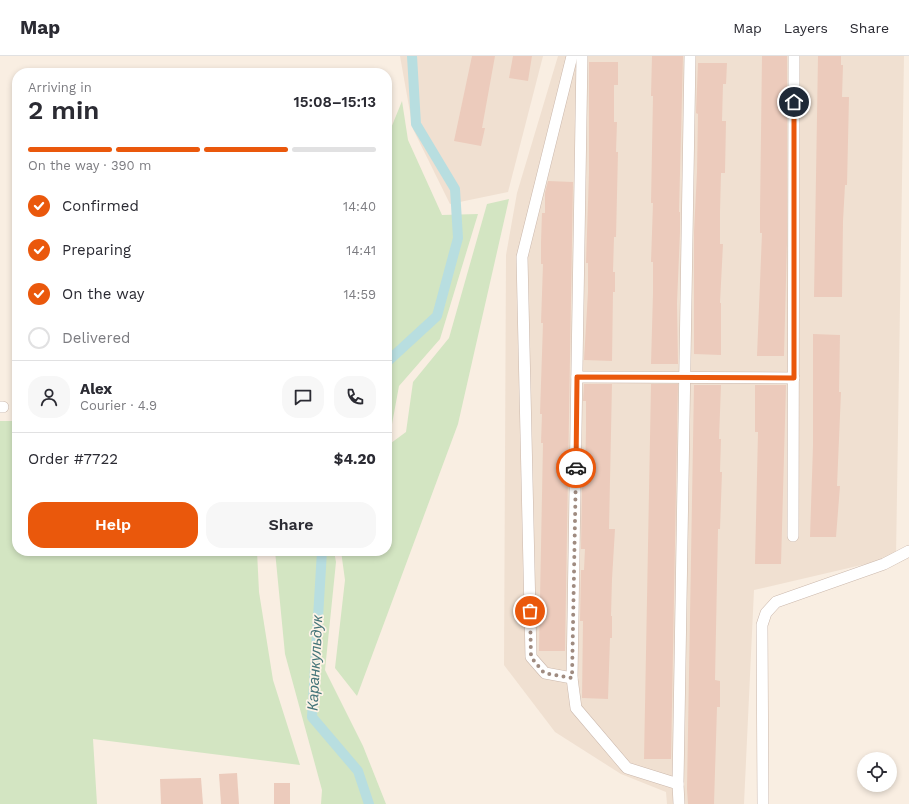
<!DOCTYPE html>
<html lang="en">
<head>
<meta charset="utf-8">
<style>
	:root { --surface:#fff; --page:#f7f7f7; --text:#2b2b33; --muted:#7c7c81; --line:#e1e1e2; --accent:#ea580c }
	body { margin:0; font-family:"Work Sans",sans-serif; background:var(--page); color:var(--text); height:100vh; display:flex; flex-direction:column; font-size:15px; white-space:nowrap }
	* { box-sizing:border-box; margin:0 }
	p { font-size:13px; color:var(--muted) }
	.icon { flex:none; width:22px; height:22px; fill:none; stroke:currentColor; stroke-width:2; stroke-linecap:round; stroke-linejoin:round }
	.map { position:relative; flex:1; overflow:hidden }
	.sheet { position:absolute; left:12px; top:12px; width:380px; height:488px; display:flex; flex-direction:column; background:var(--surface); border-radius:16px; box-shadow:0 2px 6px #0003 }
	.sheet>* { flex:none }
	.fabs { position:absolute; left:857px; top:696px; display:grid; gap:8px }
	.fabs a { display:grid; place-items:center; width:40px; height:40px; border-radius:50%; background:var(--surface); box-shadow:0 2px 6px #0003; font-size:20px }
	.pin { position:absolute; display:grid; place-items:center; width:34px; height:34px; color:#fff; margin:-17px; border:2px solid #fff; border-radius:50%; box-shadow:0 1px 4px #0007 }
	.courier { position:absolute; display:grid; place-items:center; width:40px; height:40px; margin:-20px; border:3px solid #ea580c; border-radius:50%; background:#fff; color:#222; box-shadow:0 1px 5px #0007 }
	.summary em { font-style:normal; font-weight:600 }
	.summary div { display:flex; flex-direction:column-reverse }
	.summary { display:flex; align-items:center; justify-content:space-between; height:68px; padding:0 16px }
	h1 { font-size:26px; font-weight:600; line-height:30px }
	.bar { display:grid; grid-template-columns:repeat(4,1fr); gap:6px 4px; align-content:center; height:48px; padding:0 16px }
	.bar i { height:5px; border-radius:3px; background:var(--line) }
	.bar .on { background:var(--accent) }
	.bar p { grid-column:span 4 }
	.line { display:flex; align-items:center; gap:10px; padding:0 16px; border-top:1px solid var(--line) }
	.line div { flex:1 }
	.round { display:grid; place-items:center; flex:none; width:42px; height:42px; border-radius:16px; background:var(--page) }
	ol { padding:0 16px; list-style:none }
	li { display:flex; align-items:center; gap:12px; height:44px }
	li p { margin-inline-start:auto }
	li .icon { padding:4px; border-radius:50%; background:var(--accent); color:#fff; stroke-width:4 }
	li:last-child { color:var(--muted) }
	li i { width:22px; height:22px; border:2px solid var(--line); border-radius:50% }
	.action { display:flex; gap:8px; margin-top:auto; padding:8px 16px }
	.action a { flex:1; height:46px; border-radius:16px; background:var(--accent); color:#fff; font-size:16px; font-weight:600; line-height:46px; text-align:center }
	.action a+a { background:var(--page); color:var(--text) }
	header { display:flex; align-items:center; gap:24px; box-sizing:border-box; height:56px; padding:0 20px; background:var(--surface); border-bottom:1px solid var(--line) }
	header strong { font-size:19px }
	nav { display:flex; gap:22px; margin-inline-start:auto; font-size:14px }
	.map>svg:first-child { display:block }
</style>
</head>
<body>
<header>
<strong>Map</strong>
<nav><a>Map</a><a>Layers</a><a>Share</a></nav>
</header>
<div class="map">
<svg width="909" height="748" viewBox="0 0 909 748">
	<rect width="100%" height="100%" fill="#f9eee2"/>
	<g fill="#f0e0d1">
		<path d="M 400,0 L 543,0 L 508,136 L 450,148 L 413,73 Z"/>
		<path d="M 558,0 L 904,0 L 896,501 L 754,534 L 744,748 L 667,748 L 666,736 L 621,718 L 555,676 L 504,609 L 506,199 L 517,137 Z"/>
	</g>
	<g fill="#d3e5c2">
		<path d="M 402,45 L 408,84 L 442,159 L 478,158 L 440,283 L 399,330 L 390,379 L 387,381 L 387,82 Z"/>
		<path d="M 509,143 L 458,368 L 357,640 L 335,612 L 345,524 L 341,495 L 387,495 L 387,390 L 406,376 L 413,326 L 449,282 L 487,148 Z"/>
		<path d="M 0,365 L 17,365 L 17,495 L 257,495 L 259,536 L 273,624 L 300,709 L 93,683 L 97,748 L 0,748 Z"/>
		<path d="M 275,495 L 334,495 L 336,506 L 325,614 L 363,690 L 386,748 L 321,748 L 322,734 L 285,598 Z"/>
	</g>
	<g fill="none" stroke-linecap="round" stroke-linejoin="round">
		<g stroke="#b8dee0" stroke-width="10">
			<path d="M 387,306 L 437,260 L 458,182 L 455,133 L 416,68 L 412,0"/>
			<path d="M 322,495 L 312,661 L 358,715 L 369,748"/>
		</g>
	</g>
	<g fill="#eccbbc">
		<path d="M 472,0 L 495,0 L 482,72 L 485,72 L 481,90 L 454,85 Z"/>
		<path d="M 513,0 L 532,0 L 528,25 L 509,22 Z"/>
		<path d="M 652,0 L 683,0 L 679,156 L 680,156 L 680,176 L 677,247 L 678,308 L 651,308 L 653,237 L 653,206 L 651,206 L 653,147 L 651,147 L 653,40 L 651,40 Z"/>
		<path d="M 762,0 L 787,0 L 787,186 L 784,300 L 757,300 L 762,177 L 760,177 L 760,155 Z"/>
		<path d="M 818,0 L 841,0 L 841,9 L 843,9 L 842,41 L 849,41 L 847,129 L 845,129 L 843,165 L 842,241 L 814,241 Z"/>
		<path d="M 589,6 L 618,6 L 618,29 L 614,29 L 614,66 L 617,66 L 616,96 L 618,96 L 616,181 L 614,181 L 613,216 L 615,216 L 615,236 L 613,236 L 612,305 L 584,304 L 588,236 L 588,207 L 586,207 L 589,117 Z"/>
		<path d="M 698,7 L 727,7 L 726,28 L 723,28 L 722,65 L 726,65 L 725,117 L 721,117 L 720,156 L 720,188 L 723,188 L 720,247 L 721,247 L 721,299 L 694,298 L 694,176 L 697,116 L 698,58 L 696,57 Z"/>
		<path d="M 548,125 L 573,126 L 565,595 L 539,595 L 543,387 L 541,387 L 542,358 L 540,358 L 543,267 L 541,267 L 543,208 L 541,208 L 541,186 L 542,157 L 545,157 L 545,137 Z"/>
		<path d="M 813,278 L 840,279 L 839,336 L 841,336 L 837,430 L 840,430 L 836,481 L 810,481 L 813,390 Z"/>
		<path d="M 584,328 L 612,328 L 609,473 L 615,473 L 612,523 L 611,560 L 612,560 L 612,582 L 610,582 L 608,643 L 582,642 L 583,565 L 580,565 L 581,514 L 584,514 L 585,493 L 581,493 L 582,429 L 584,429 L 585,423 L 586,374 L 586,345 L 583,345 Z"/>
		<path d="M 651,328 L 678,328 L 671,703 L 644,703 Z"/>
		<path d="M 694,329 L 721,329 L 719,383 L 721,383 L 720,416 L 722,416 L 720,473 L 718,473 L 715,624 L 720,625 L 720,651 L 717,651 L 714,748 L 688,748 L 687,733 Z"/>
		<path d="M 755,329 L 786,329 L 781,508 L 755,508 L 758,376 L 755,376 Z"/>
		<path d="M 237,717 L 239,748 L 221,748 L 219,718 Z"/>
		<path d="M 201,722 L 203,748 L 161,748 L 160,723 Z"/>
		<rect x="274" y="727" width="16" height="21"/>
	</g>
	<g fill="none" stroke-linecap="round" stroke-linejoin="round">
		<defs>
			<g id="minor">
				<path d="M 572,0 L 522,201 L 531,601 L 545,617 L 572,622"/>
				<path d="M 582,0 L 572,622 L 576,652 L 627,712 L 678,728"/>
				<path d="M 577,321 L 794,322"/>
				<path d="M 0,351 L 3,351"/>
				<path d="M 793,480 L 794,0"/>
				<path d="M 679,748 L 678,728 L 690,0"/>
				<path d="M 763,748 L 762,569 L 766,557 L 776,546 L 884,508 L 909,495"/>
			</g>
		</defs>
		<use href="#minor" stroke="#cbb8ac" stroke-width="12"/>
		<use href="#minor" stroke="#fff" stroke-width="11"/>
	</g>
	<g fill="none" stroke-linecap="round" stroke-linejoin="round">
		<path stroke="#9f8b80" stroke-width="4" stroke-dasharray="0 7.2" d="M 530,555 L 531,601 L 544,617 L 572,622 L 576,412"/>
		<path stroke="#ea580c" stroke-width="5" d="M 576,412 L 577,321 L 794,322 L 794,46"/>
	</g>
	<g text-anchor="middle" stroke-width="3.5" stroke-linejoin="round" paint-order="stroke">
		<g font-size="15" font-style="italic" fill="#447479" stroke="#fdf3e7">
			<text transform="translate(315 607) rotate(-87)" y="5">Каранкульдук</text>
		</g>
	</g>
</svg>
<div class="fabs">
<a><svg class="icon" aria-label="locate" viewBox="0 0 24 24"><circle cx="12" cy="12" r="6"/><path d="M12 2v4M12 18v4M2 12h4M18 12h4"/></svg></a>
</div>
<div class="pin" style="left:530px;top:555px;background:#ea580c"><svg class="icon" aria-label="bag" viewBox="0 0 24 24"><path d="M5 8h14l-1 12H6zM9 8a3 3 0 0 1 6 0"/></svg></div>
<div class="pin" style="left:794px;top:46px;background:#1f2937"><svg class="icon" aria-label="home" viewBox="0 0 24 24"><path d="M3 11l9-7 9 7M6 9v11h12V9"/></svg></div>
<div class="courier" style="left:576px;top:412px"><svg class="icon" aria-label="car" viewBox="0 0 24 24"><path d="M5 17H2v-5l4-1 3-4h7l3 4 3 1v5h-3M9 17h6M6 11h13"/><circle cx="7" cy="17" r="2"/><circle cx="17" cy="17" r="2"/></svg></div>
<section class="sheet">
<div class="summary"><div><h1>2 min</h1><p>Arriving in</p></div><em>15:08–15:13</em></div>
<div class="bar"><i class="on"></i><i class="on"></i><i class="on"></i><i></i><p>On the way · 390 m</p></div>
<ol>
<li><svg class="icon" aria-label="check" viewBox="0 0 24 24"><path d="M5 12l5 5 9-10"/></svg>Confirmed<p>14:40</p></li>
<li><svg class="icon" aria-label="check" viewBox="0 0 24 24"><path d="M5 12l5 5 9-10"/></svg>Preparing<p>14:41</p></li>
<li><svg class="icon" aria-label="check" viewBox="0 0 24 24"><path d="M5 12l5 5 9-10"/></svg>On the way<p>14:59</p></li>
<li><i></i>Delivered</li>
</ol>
<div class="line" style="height:72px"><a class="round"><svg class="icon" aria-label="person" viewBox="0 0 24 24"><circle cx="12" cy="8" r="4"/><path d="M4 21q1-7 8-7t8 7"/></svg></a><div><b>Alex</b><p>Courier · 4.9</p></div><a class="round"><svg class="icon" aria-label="chat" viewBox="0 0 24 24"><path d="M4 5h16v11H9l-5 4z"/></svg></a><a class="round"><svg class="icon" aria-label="phone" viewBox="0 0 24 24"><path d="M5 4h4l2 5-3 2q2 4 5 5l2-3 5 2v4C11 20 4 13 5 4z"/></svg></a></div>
<div class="line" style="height:52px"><div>Order #7722</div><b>$4.20</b></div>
<div class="action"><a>Help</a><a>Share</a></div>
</section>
</div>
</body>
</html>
